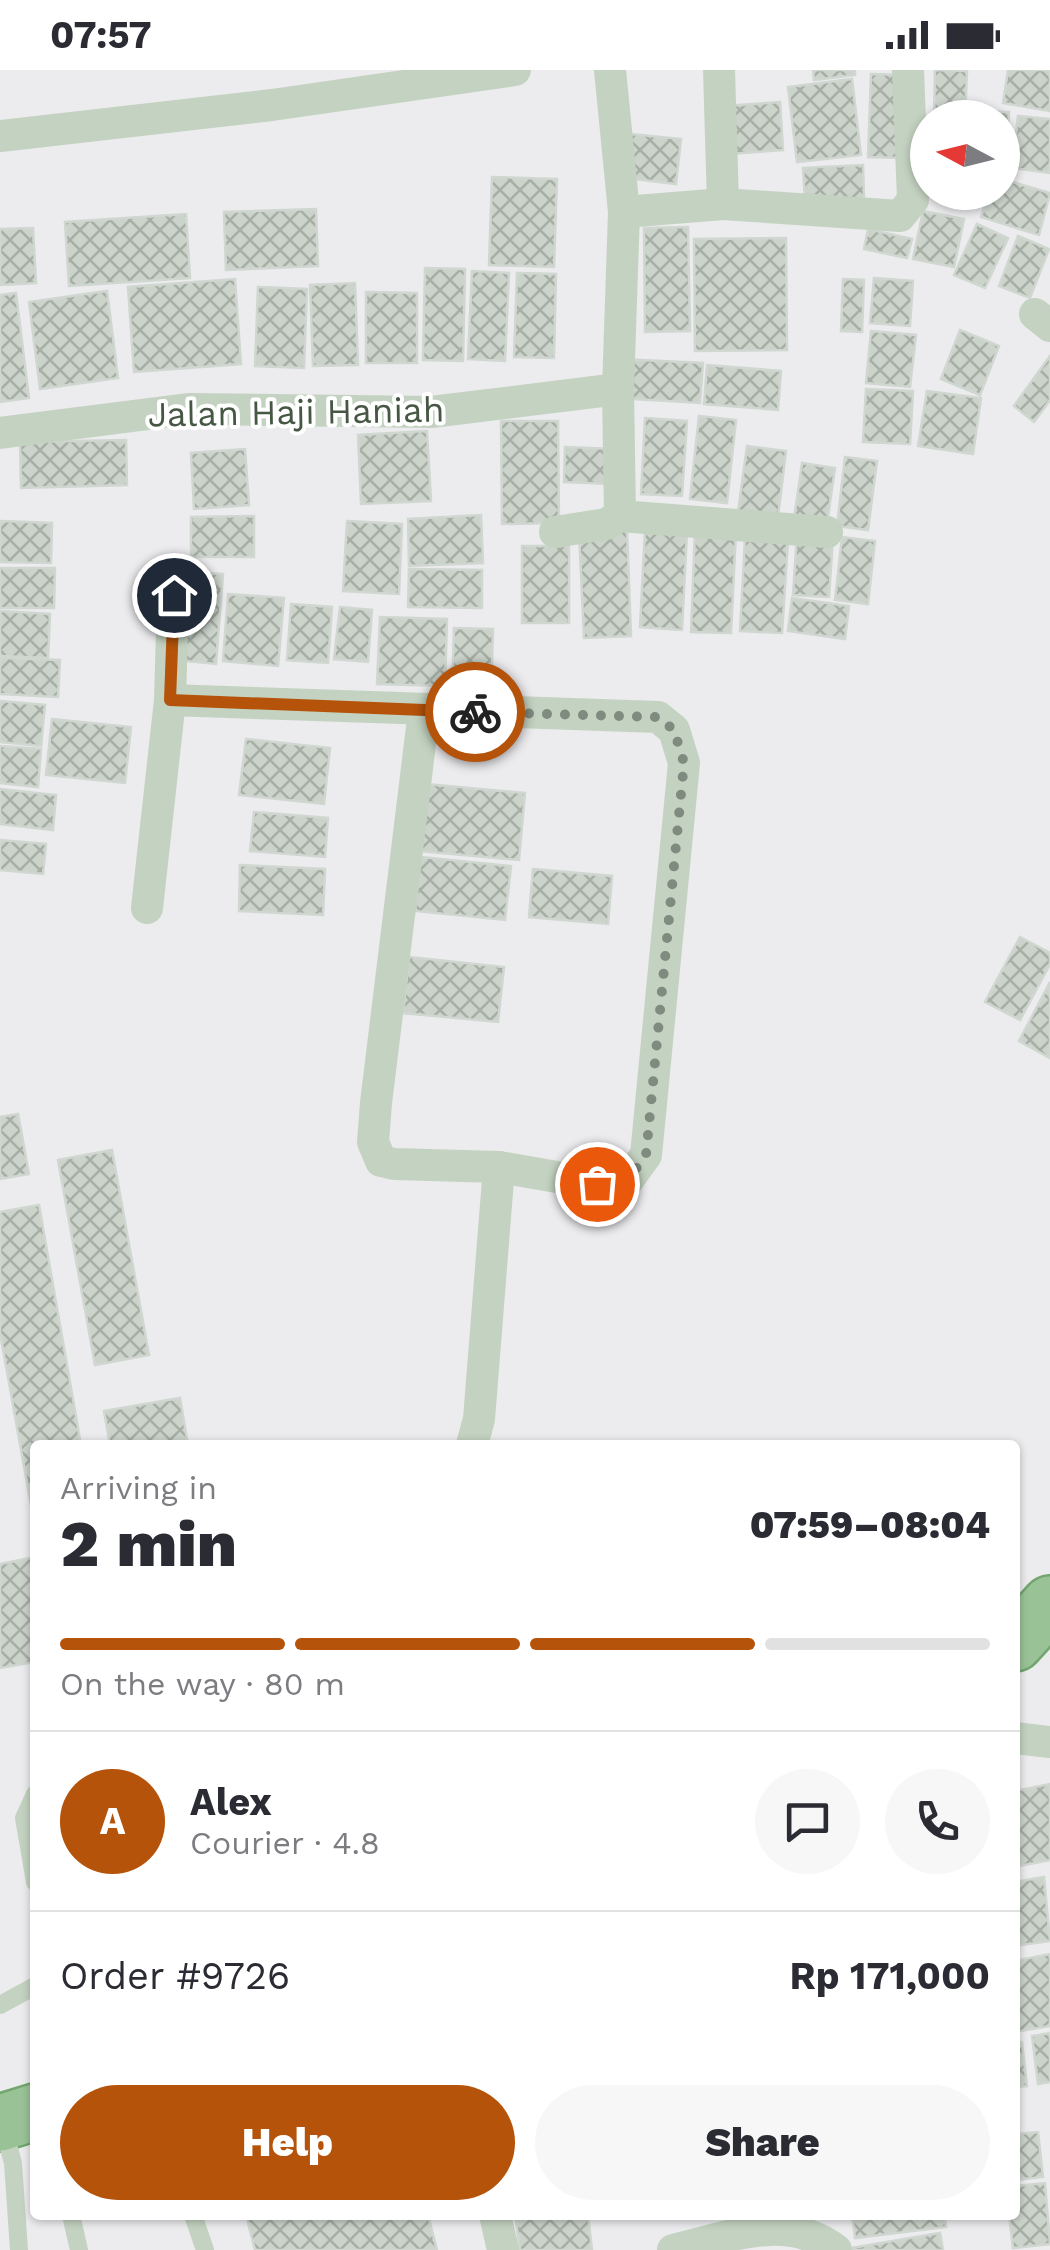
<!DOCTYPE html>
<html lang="en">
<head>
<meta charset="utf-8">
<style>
	:root { --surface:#fff; --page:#f7f7f7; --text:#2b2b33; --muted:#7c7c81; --line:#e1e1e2; --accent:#b45309 }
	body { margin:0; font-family:"Work Sans",sans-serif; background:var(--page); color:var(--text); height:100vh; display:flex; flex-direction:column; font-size:38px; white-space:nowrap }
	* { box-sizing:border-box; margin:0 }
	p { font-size:32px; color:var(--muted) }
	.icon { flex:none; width:55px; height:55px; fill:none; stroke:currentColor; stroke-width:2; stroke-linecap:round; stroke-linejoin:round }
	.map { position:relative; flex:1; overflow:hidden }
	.sheet { position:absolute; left:30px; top:1370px; width:990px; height:780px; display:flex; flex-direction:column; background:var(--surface); border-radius:10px; box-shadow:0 2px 8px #0004 }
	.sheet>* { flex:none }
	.needle { width:65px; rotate:277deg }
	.tools { position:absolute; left:910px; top:30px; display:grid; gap:20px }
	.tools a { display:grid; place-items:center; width:110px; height:110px; border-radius:50%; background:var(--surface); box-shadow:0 2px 8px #0004; font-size:50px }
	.pin { position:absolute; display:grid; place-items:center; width:85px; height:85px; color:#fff; margin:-42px; border:5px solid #fff; border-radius:50%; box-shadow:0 2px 10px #0007 }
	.courier { position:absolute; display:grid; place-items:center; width:100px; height:100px; margin:-50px; border:8px solid #b45309; border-radius:50%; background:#fff; color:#222; box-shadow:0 2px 12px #0007 }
	.summary em { font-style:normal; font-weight:800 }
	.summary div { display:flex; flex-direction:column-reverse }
	.summary { display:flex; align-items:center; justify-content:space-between; height:170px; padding:0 30px }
	h1 { font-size:65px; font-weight:800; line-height:75px }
	.bar { display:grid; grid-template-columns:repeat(4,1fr); gap:15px 10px; align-content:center; height:120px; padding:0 30px }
	.bar i { height:12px; border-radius:8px; background:var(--line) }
	.bar .current { background:var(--accent) }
	.bar p { grid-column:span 4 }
	.line { display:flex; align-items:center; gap:25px; padding:0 30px; border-top:2px solid var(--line) }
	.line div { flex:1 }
	.round { display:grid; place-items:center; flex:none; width:105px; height:105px; border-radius:52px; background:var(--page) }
	.cta { display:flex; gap:20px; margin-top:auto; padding:20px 30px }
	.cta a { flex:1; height:115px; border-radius:60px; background:var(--accent); color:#fff; font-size:40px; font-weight:800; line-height:115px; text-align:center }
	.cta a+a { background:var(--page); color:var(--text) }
	.status { display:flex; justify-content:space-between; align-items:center; height:70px; padding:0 50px; background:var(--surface); direction:ltr }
	.status svg { height:28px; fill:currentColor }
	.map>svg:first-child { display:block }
</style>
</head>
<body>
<div class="status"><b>07:57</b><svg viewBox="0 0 49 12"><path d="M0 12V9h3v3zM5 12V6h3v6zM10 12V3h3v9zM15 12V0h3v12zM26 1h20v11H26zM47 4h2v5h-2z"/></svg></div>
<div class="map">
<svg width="1050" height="2180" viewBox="0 0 1050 2180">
	<defs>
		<pattern id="building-cross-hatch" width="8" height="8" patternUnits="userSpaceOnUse" patternTransform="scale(2.5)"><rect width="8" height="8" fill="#cbd3cb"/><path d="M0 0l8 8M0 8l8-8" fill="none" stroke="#a7aea6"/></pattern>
	</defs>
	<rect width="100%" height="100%" fill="#ecebee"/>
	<g fill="url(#building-cross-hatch)" stroke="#cfd7d0" stroke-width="2.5">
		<path d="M 813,0 L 855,0 L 855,5 L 814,10 Z"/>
		<path d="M 935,0 L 967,1 L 965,48 L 934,48 Z"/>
		<path d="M 1008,0 L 1050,0 L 1050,41 L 1003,33 Z"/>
		<path d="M 871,4 L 903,5 L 901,88 L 868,87 Z"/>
		<path d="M 852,9 L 861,85 L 797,92 L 788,17 Z"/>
		<path d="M 780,32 L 783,80 L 729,84 L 726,36 Z"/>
		<path d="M 978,41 L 1009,42 L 1006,93 L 1002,93 L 1002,48 L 978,48 Z"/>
		<path d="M 1018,46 L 1050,49 L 1050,103 L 1012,98 Z"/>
		<path d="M 631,64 L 681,69 L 676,114 L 626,108 Z"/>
		<path d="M 863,95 L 864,128 L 805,132 L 803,98 Z"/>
		<path d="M 492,107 L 557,109 L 554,197 L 489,195 Z"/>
		<path d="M 1002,109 L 1050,123 L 1039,165 L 981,147 L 989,122 L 1002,122 Z"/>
		<path d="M 316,139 L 318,196 L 226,200 L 224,142 Z"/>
		<path d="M 923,141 L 964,149 L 954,197 L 913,189 Z"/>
		<path d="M 186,144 L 190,208 L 69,216 L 65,152 Z"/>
		<path d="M 977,154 L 1008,168 L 985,218 L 954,205 Z"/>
		<path d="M 688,157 L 690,261 L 645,262 L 644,158 Z"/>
		<path d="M 33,158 L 36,213 L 0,215 L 0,159 Z"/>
		<path d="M 868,159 L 912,169 L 907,188 L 864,179 Z"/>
		<path d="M 1018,166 L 1049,179 L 1030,228 L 999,216 Z"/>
		<path d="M 786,168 L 787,280 L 695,281 L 694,169 Z"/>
		<path d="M 425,198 L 465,199 L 463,291 L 423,290 Z"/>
		<path d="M 472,201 L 509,203 L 505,291 L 468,289 Z"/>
		<path d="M 517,203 L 556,204 L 554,288 L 514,287 Z"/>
		<path d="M 874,208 L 913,211 L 910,256 L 870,253 Z"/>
		<path d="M 235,209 L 241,294 L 134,302 L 128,217 Z"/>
		<path d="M 843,209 L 864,210 L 862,262 L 841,261 Z"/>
		<path d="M 355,213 L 358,295 L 313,296 L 310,215 Z"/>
		<path d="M 258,217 L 307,219 L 304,298 L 255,296 Z"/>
		<path d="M 107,221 L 118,308 L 40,319 L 29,232 Z"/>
		<path d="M 366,222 L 417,223 L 417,293 L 366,293 Z"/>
		<path d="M 16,223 L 29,328 L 0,332 L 0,225 Z"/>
		<path d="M 960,260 L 999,276 L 980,325 L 941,309 Z"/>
		<path d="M 871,261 L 916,265 L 910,317 L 866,313 Z"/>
		<path d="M 1050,286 L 1050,330 L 1034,352 L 1014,336 Z"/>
		<path d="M 620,289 L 703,293 L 700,333 L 618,328 Z"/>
		<path d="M 707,295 L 781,301 L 778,340 L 704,334 Z"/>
		<path d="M 866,319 L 913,321 L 910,374 L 863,372 Z"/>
		<path d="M 927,321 L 981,328 L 973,384 L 918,376 Z"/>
		<path d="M 699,346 L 736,350 L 727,433 L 690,429 Z"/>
		<path d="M 645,348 L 687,351 L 682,426 L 641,424 Z"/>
		<path d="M 501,351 L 558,351 L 559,453 L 502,454 Z"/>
		<path d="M 427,361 L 431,431 L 361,434 L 358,365 Z"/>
		<path d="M 126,370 L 127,415 L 21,418 L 20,372 Z"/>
		<path d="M 747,376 L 786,381 L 778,447 L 738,442 Z"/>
		<path d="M 565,377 L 613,379 L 611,414 L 564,412 Z"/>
		<path d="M 245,379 L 249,435 L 194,439 L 191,383 Z"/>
		<path d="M 845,387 L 877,391 L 868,460 L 837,456 Z"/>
		<path d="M 802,393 L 835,398 L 827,453 L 794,449 Z"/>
		<path d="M 481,445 L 483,493 L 409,496 L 408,449 Z"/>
		<path d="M 254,446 L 254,487 L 191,487 L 191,447 Z"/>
		<path d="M 0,451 L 52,453 L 51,493 L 0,492 Z"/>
		<path d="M 347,451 L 402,454 L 399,524 L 343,521 Z"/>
		<path d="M 695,459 L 736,461 L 731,563 L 691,562 Z"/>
		<path d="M 627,460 L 631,566 L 584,568 L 579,462 Z"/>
		<path d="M 645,460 L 687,462 L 682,560 L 640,557 Z"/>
		<path d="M 797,464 L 833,467 L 829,527 L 793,525 Z"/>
		<path d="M 842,467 L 875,471 L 868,534 L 835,530 Z"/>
		<path d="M 745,468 L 788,471 L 782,563 L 740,561 Z"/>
		<rect x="522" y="476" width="47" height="77"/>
		<path d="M 0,498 L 55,498 L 54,538 L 0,538 Z"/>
		<path d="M 409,499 L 482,500 L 482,538 L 408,537 Z"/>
		<path d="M 182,502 L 223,504 L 216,594 L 175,590 Z"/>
		<path d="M 228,524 L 284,528 L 278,596 L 223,591 Z"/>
		<path d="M 792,528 L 849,536 L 845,569 L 788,561 Z"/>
		<path d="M 291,534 L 332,537 L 328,593 L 287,590 Z"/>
		<path d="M 340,537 L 372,540 L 368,592 L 334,589 Z"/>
		<path d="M 0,541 L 50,544 L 48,588 L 0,586 Z"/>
		<path d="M 380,547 L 447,549 L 445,616 L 377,614 Z"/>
		<path d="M 454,558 L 493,559 L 491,627 L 452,626 Z"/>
		<path d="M 0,588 L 60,590 L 58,627 L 0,624 Z"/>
		<path d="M 0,631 L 45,635 L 41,676 L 0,672 Z"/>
		<path d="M 52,649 L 131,657 L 125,713 L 46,705 Z"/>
		<path d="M 246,669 L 330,678 L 324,734 L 239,725 Z"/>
		<path d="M 0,676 L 41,679 L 38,717 L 0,713 Z"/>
		<path d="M 426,714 L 525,723 L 519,790 L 420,781 Z"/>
		<path d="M 0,719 L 56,725 L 53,760 L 0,754 Z"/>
		<path d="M 254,742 L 328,748 L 325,787 L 250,781 Z"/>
		<path d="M 0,770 L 46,774 L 43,804 L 0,800 Z"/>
		<path d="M 421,787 L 511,796 L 505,850 L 415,841 Z"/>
		<path d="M 240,795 L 325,799 L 323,845 L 239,841 Z"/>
		<path d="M 533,799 L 612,806 L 608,854 L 529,847 Z"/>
		<path d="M 1020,867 L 1050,883 L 1050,894 L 1020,950 L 985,932 Z"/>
		<path d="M 409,887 L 504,897 L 498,952 L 403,943 Z"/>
		<path d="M 1050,912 L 1050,988 L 1019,971 Z"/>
		<path d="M 18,1044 L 29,1104 L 0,1109 L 0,1047 Z"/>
		<path d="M 112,1080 L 149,1285 L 95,1295 L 58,1090 Z"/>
		<path d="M 39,1135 L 81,1375 L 35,1375 L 34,1452 L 0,1263 L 0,1142 Z"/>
		<path d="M 180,1328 L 188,1375 L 110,1375 L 104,1341 Z"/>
		<path d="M 35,1487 L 35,1592 L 0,1598 L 0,1494 Z"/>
		<path d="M 1050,1714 L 1050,1790 L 1015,1797 L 1015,1721 Z"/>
		<path d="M 1044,1807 L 1050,1871 L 1015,1876 L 1015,1812 Z"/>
		<path d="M 1050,1884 L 1050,1956 L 1015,1962 L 1015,1891 Z"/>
		<path d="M 1050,1963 L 1050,2012 L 1038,2014 L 1032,1966 Z"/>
		<path d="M 1015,1972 L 1022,1972 L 1027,2016 L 1015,2017 Z"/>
		<path d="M 1038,2062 L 1043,2107 L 1015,2110 L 1015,2064 Z"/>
		<path d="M 1045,2113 L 1050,2174 L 1013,2178 L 1009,2145 L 1015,2145 L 1015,2116 Z"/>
		<path d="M 246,2145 L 428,2145 L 437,2180 L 255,2180 Z"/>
		<path d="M 515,2145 L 588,2145 L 592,2180 L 520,2180 Z"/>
		<path d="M 852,2145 L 945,2145 L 946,2157 L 855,2168 Z"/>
		<path d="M 940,2163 L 943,2180 L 851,2180 L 851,2178 Z"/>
	</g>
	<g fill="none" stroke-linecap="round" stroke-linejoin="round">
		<defs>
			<g id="trunk">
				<path d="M 1015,1573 L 1050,1534"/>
				<path d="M 0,2053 L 35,2042"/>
			</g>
		</defs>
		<use href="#trunk" stroke="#72a66e" stroke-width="60"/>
		<g stroke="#c4d3c1" stroke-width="18">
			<path d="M 35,1724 L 24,1748 L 35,1812"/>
			<path d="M 0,1935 L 35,1916"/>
			<path d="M 3,2057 L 13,2093 L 19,2180"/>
			<path d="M 71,2145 L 79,2180"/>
			<path d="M 193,2145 L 205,2180"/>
		</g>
		<g stroke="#c4d3c1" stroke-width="32">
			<path d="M 719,0 L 723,134"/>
			<path d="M 0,66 L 272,35 L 515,0"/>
			<path d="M 624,142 L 723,134 L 900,146 L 913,130 L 908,0"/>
			<path d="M 1035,244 L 1050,256"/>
			<path d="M 618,319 L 620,446"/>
			<path d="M 0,363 L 188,339 L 431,342 L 618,319 L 624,142 L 610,0"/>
			<path d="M 555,462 L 606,454 L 620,446 L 827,462"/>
			<path d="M 170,630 L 658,647 L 674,660 L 684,693 L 646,1085 L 625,1114 L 597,1114 L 499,1097 L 394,1094 L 381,1091 L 373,1072 L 376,1033 L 424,641"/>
			<path d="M 147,838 L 170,630 L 173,525"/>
			<path d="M 472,1375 L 479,1349 L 499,1097"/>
			<path d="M 1015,1668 L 1050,1672"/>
			<path d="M 495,2145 L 503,2180"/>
			<path d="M 673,2180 C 728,2167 787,2142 836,2180"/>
		</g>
		<use href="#trunk" stroke="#9ac297" stroke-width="55"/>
	</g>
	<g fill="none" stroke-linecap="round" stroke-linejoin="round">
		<path stroke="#808b80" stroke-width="10" stroke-dasharray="0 18" d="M 475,642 L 658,647 L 674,660 L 684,693 L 646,1085 L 625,1114 L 597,1114"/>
		<path stroke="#b45309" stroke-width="12" d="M 174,525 L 170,630 L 475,642"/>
	</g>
	<g text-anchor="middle" stroke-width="8" stroke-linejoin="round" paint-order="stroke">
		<g font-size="35" fill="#465844" stroke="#fff">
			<text transform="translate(296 342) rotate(-1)" y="12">Jalan Haji Haniah</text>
		</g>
	</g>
</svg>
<div class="tools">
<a><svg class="needle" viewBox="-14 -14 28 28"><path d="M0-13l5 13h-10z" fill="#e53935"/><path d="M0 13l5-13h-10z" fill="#7c7c81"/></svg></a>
</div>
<div class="pin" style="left:597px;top:1114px;background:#ea580c"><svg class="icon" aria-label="bag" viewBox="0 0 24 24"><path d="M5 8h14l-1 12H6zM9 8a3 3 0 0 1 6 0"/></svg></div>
<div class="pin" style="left:174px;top:525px;background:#1f2937"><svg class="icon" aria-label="home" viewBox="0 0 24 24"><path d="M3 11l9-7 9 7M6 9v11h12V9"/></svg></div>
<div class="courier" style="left:475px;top:642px"><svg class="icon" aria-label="bike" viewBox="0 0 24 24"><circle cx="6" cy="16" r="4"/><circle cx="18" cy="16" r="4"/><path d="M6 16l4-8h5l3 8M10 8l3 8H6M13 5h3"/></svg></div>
<section class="sheet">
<div class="summary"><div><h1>2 min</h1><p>Arriving in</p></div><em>07:59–08:04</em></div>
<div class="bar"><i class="current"></i><i class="current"></i><i class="current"></i><i></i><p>On the way · 80 m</p></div>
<div class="line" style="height:180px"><b class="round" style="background:var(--accent);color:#fff">A</b><div><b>Alex</b><p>Courier · 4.8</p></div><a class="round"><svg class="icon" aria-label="chat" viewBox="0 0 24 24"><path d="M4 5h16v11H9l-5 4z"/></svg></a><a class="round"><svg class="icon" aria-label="phone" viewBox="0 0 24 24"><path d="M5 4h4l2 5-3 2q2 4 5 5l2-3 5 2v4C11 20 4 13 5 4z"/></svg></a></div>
<div class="line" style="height:130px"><div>Order #9726</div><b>Rp 171,000</b></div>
<div class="cta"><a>Help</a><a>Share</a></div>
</section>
</div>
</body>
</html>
